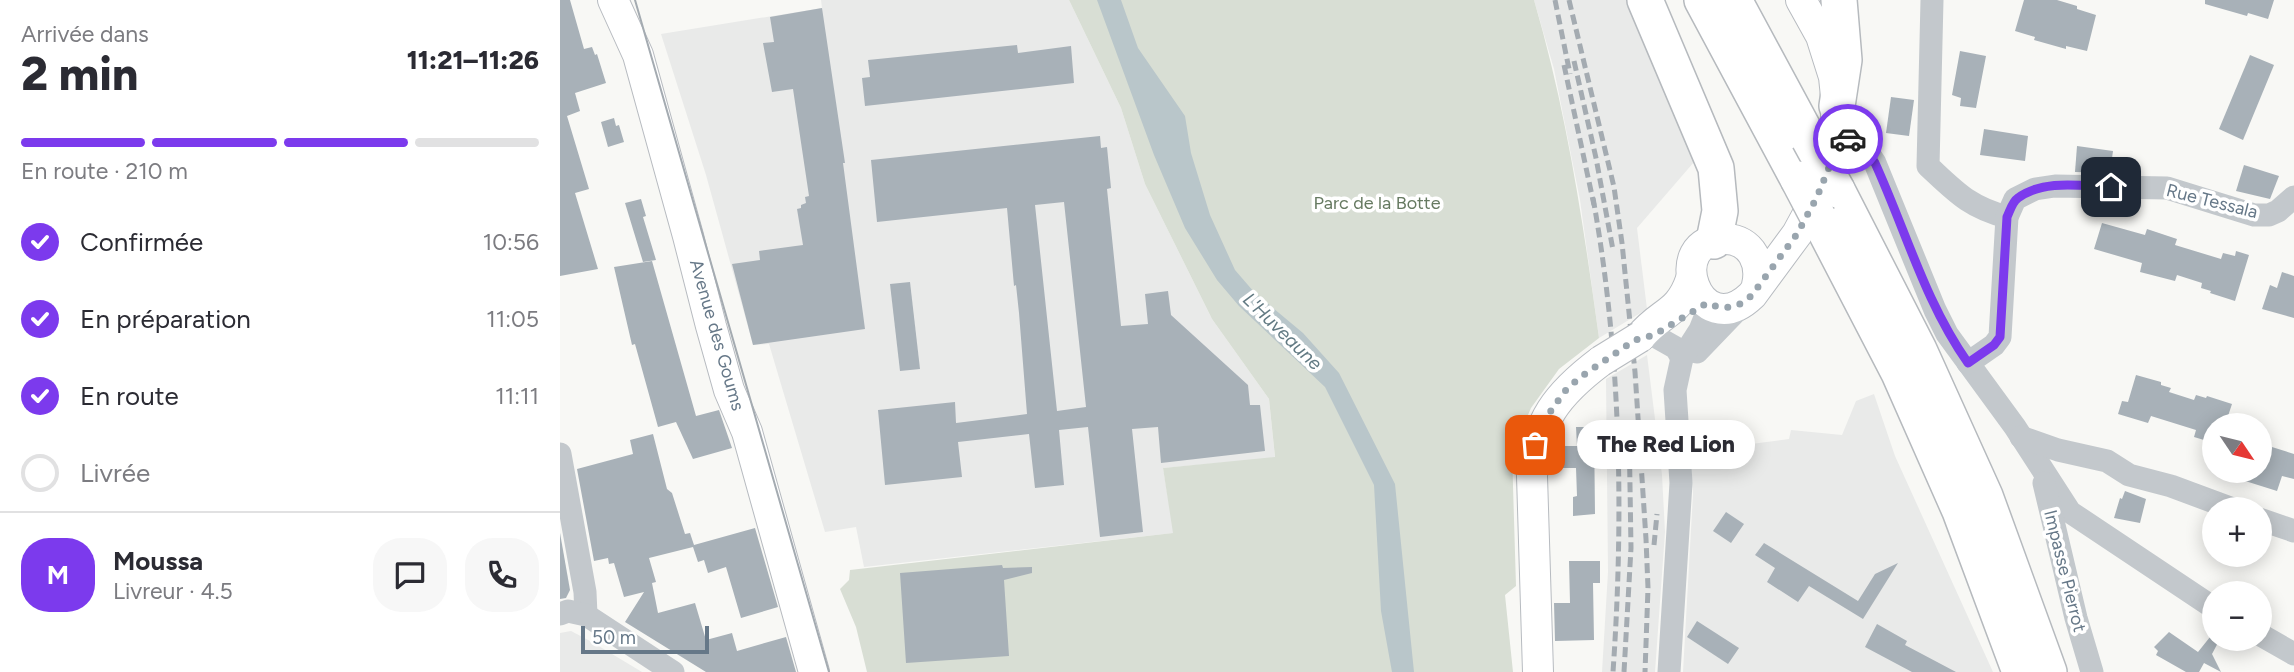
<!DOCTYPE html>
<html lang="fr">
<head>
<meta charset="utf-8">
<style>
	:root { --surface:#fff; --page:#f7f7f7; --text:#2b2b33; --muted:#7c7c81; --line:#e1e1e2; --accent:#7c3aed }
	body { margin:0; font-family:Figtree,sans-serif; background:var(--page); color:var(--text); height:100vh; display:flex; flex-direction:column; font-size:26px; white-space:nowrap }
	* { box-sizing:border-box; margin:0 }
	p { font-size:23px; color:var(--muted) }
	.icon { flex:none; width:38px; height:38px; fill:none; stroke:currentColor; stroke-width:2; stroke-linecap:round; stroke-linejoin:round }
	.map { position:relative; flex:1; overflow:hidden }
	.panel { display:flex; flex-direction:column; background:var(--surface); width:560px }
	.panel>* { flex:none }
	.needle { width:46px; rotate:125deg }
	.fabs { position:absolute; left:1642px; top:413px; display:grid; gap:14px }
	.fabs a { display:grid; place-items:center; width:70px; height:70px; border-radius:50%; background:var(--surface); box-shadow:0 4px 18px #0003; font-size:35px }
	.scale { position:absolute; left:21px; bottom:18px; width:128px; box-sizing:border-box; padding-left:7px; border:4px solid #667888; border-top:0; font-size:19px; line-height:24px; white-space:nowrap; color:#667888; -webkit-text-stroke:5px #fff; paint-order:stroke }
	.pin { position:absolute; display:grid; place-items:center; width:60px; height:60px; color:#fff; margin:-30px; border-radius:14px; box-shadow:0 4px 10px #0006 }
	.courier { position:absolute; display:grid; place-items:center; width:70px; height:70px; margin:-35px; border:5px solid #7c3aed; border-radius:50%; background:#fff; color:#222; box-shadow:0 2px 9px #0007 }
	.bubble { position:absolute; height:49px; border-radius:24px; background:var(--surface); box-shadow:0 4px 18px #0003; font-size:23px; font-weight:800; line-height:49px; text-align:center }
	.headline em { font-style:normal; font-weight:800 }
	.headline div { display:flex; flex-direction:column-reverse }
	.headline { display:flex; align-items:center; justify-content:space-between; height:119px; padding:0 21px }
	h1 { font-size:46px; font-weight:800; line-height:52px }
	.bar { display:grid; grid-template-columns:repeat(4,1fr); gap:10px 7px; align-content:center; height:84px; padding:0 21px }
	.bar i { height:9px; border-radius:5px; background:var(--line) }
	.bar .on { background:var(--accent) }
	.bar p { grid-column:span 4 }
	.line { display:flex; align-items:center; gap:18px; padding:0 21px; border-top:2px solid var(--line) }
	.line div { flex:1 }
	.round { display:grid; place-items:center; flex:none; width:74px; height:74px; border-radius:28px; background:var(--page) }
	ol { padding:0 21px; list-style:none }
	li { display:flex; align-items:center; gap:21px; height:77px }
	li p { margin-inline-start:auto }
	li .icon { padding:7px; border-radius:50%; background:var(--accent); color:#fff; stroke-width:4 }
	li:last-child { color:var(--muted) }
	li i { width:38px; height:38px; border:4px solid var(--line); border-radius:50% }
	main { display:flex; flex:1; min-height:0 }
	.map>svg:first-child { display:block }
</style>
</head>
<body>
<main>
<section class="panel">
<div class="headline"><div><h1>2 min</h1><p>Arrivée dans</p></div><em>11:21–11:26</em></div>
<div class="bar"><i class="on"></i><i class="on"></i><i class="on"></i><i></i><p>En route · 210 m</p></div>
<ol>
<li><svg class="icon" aria-label="check" viewBox="0 0 24 24"><path d="M5 12l5 5 9-10"/></svg>Confirmée<p>10:56</p></li>
<li><svg class="icon" aria-label="check" viewBox="0 0 24 24"><path d="M5 12l5 5 9-10"/></svg>En préparation<p>11:05</p></li>
<li><svg class="icon" aria-label="check" viewBox="0 0 24 24"><path d="M5 12l5 5 9-10"/></svg>En route<p>11:11</p></li>
<li><i></i>Livrée</li>
</ol>
<div class="line" style="height:126px"><b class="round" style="background:var(--accent);color:#fff">M</b><div><b>Moussa</b><p>Livreur · 4.5</p></div><a class="round"><svg class="icon" aria-label="chat" viewBox="0 0 24 24"><path d="M4 5h16v11H9l-5 4z"/></svg></a><a class="round"><svg class="icon" aria-label="phone" viewBox="0 0 24 24"><path d="M5 4h4l2 5-3 2q2 4 5 5l2-3 5 2v4C11 20 4 13 5 4z"/></svg></a></div>
</section>
<div class="map">
<svg width="1734" height="672" viewBox="0 0 1734 672">
	<rect width="100%" height="100%" fill="#f8f8f5"/>
	<g fill="#e9eae9">
		<path d="M 261,0 L 509,0 L 561,108 L 585,184 L 652,319 L 709,399 L 715,458 L 603,468 L 614,533 L 304,567 L 296,527 L 265,532 L 209,344 L 193,345 L 146,175 L 101,34 L 262,8 Z"/>
		<path d="M 974,0 L 1073,0 L 1140,155 L 1077,228 L 1087,309 L 1039,338 L 1020,200 L 994,69 Z"/>
		<path d="M 1087,355 L 1102,475 L 1105,532 L 1095,672 L 1042,672 L 1048,572 L 1046,379 Z"/>
		<path d="M 1314,394 L 1335,456 L 1433,672 L 1123,672 L 1133,494 L 1130,452 L 1229,439 L 1231,430 L 1282,435 L 1296,401 Z"/>
		<path d="M 11,631 L 32,642 L 82,672 L 0,672 L 0,633 Z"/>
	</g>
	<path fill="#d8ded4" d="M 509,0 L 974,0 C 1007,113 1023,222 1039,338 L 999,369 L 971,408 L 952,452 L 956,586 L 945,595 L 953,672 L 307,672 L 296,627 L 280,589 L 289,580 L 290,570 L 613,533 L 603,468 L 715,457 L 709,399 L 652,319 L 585,184 L 561,108 Z"/>
	<path fill="#b9c6ca" d="M 537,0 L 561,0 L 578,48 L 625,116 L 631,153 L 650,215 L 675,270 L 694,292 L 743,333 L 779,373 L 835,484 L 854,672 L 832,672 L 821,611 L 814,485 L 765,387 L 679,306 L 657,280 L 625,228 L 594,155 Z"/>
	<g fill="#a8b1b8" fill-rule="evenodd">
		<path d="M 0,0 L 10,0 L 24,49 L 32,47 L 35,55 L 37,54 L 46,83 L 15,93 L 20,111 L 7,116 L 29,189 L 15,193 L 38,269 L 0,276 Z"/>
		<path d="M 1464,0 L 1497,0 L 1517,6 L 1517,9 L 1536,15 L 1527,51 L 1506,46 L 1506,49 L 1474,40 L 1475,37 L 1455,31 Z"/>
		<path d="M 1645,0 L 1714,0 L 1708,19 L 1688,13 L 1687,16 L 1645,4 Z"/>
		<path d="M 262,8 L 285,163 L 283,163 L 305,329 L 193,345 L 172,264 L 200,260 L 199,251 L 243,245 L 237,209 L 241,208 L 241,205 L 246,203 L 245,197 L 249,196 L 233,89 L 212,92 L 203,43 L 214,42 L 210,17 Z"/>
		<path d="M 457,45 L 458,53 L 511,46 L 514,83 L 305,106 L 302,78 L 310,77 L 308,60 Z"/>
		<path d="M 1400,51 L 1426,56 L 1416,108 L 1400,106 L 1401,98 L 1392,95 Z"/>
		<path d="M 1690,55 L 1714,65 L 1683,140 L 1659,129 Z"/>
		<path d="M 1331,97 L 1354,100 L 1349,136 L 1326,133 Z"/>
		<path d="M 54,118 L 56,126 L 59,125 L 64,142 L 48,147 L 41,122 Z"/>
		<path d="M 1424,129 L 1468,136 L 1465,161 L 1420,155 Z"/>
		<path d="M 540,136 L 541,148 L 547,147 L 551,188 L 547,189 L 561,326 L 588,324 L 585,294 L 608,291 L 611,315 L 688,385 L 690,405 L 700,405 L 705,451 L 601,463 L 598,427 L 572,429 L 583,532 L 540,537 L 528,427 L 499,430 L 504,485 L 475,488 L 469,434 L 398,442 L 402,477 L 325,485 L 318,410 L 395,402 L 396,423 L 467,414 L 459,313 L 456,285 L 454,286 L 447,208 L 317,222 L 311,160 ZM 504,202 L 526,407 L 497,411 L 475,205 Z"/>
		<path d="M 1517,146 L 1553,151 L 1550,173 L 1515,172 Z"/>
		<path d="M 1684,165 L 1719,176 L 1710,199 L 1676,191 Z"/>
		<path d="M 81,199 L 86,216 L 83,217 L 96,260 L 83,262 L 65,203 Z"/>
		<path d="M 1542,223 L 1585,235 L 1587,229 L 1617,239 L 1615,245 L 1661,259 L 1663,253 L 1675,256 L 1676,251 L 1689,255 L 1675,301 L 1650,293 L 1651,291 L 1641,288 L 1642,283 L 1617,275 L 1615,281 L 1580,272 L 1582,263 L 1534,249 Z"/>
		<path d="M 92,261 L 136,416 L 159,410 L 172,448 L 133,459 L 116,422 L 98,427 L 75,344 L 72,345 L 54,267 Z"/>
		<path d="M 1722,272 L 1734,276 L 1734,318 L 1702,309 L 1710,285 L 1717,288 Z"/>
		<path d="M 350,282 L 360,369 L 340,371 L 330,284 Z"/>
		<path d="M 1576,375 L 1601,382 L 1601,385 L 1611,388 L 1609,392 L 1634,400 L 1636,395 L 1646,398 L 1647,396 L 1672,404 L 1665,425 L 1654,425 L 1654,443 L 1634,437 L 1636,430 L 1591,416 L 1588,423 L 1558,414 L 1562,401 L 1568,402 Z"/>
		<path d="M 1016,427 L 1034,427 L 1035,514 L 1013,516 L 1013,497 L 1017,496 L 1016,468 L 1001,468 L 1001,446 L 1017,446 Z"/>
		<path d="M 1135,427 L 1159,427 L 1159,442 L 1147,442 L 1134,438 Z"/>
		<path d="M 93,434 L 107,489 L 112,493 L 125,534 L 130,533 L 134,545 L 195,528 L 218,607 L 181,618 L 166,567 L 148,573 L 144,560 L 138,562 L 133,547 L 89,558 L 96,582 L 92,583 L 98,613 L 135,603 L 146,640 L 172,633 L 177,651 L 226,637 L 236,672 L 146,672 L 65,622 L 84,592 L 64,597 L 54,563 L 49,564 L 48,558 L 34,561 L 17,469 L 73,454 L 70,440 Z"/>
		<path d="M 1699,443 L 1734,454 L 1734,479 L 1722,476 L 1717,491 L 1663,474 L 1663,471 L 1699,471 Z"/>
		<path d="M 1565,491 L 1586,499 L 1580,523 L 1554,518 L 1560,498 L 1562,499 Z"/>
		<path d="M 1166,512 L 1184,524 L 1171,543 L 1153,531 Z"/>
		<path d="M 0,533 L 10,590 L 6,598 L 0,599 Z"/>
		<path d="M 1204,543 L 1298,601 L 1315,574 L 1338,563 L 1303,619 L 1249,586 L 1238,602 L 1207,582 L 1215,568 L 1195,555 Z"/>
		<path d="M 1009,561 L 1040,561 L 1040,583 L 1033,583 L 1034,640 L 995,641 L 994,603 L 1010,603 Z"/>
		<path d="M 442,565 L 443,568 L 472,567 L 472,573 L 444,580 L 449,656 L 346,663 L 340,573 Z"/>
		<path d="M 1137,621 L 1179,648 L 1168,664 L 1127,637 Z"/>
		<path d="M 1317,624 L 1347,641 L 1345,645 L 1396,672 L 1352,672 L 1305,647 Z"/>
		<path d="M 1609,632 L 1638,652 L 1654,632 L 1654,639 L 1660,639 L 1652,654 L 1661,672 L 1644,663 L 1639,672 L 1626,672 L 1596,655 L 1598,651 L 1594,647 Z"/>
	</g>
	<g fill="none" stroke-linecap="round" stroke-linejoin="round">
		<defs>
			<g id="major">
				<path d="M 53,0 L 78,55 L 128,236 L 151,326 L 169,390 L 187,432 L 254,672"/>
				<path d="M 1197,285 C 1202,264 1192,240 1166,239 C 1101,237 1138,347 1192,295 L 1237,234 L 1257,197 L 1272,160 L 1277,106 L 1274,77 L 1261,36 L 1241,0"/>
				<path d="M 1080,337 C 1101,311 1119,315 1131,279"/>
				<path d="M 978,672 L 972,476 C 976,421 997,394 1041,361"/>
			</g>
			<g id="highway">
				<path d="M 1085,0 L 1156,168 L 1160,211 L 1154,241"/>
				<path d="M 1142,0 L 1238,179"/>
				<path d="M 1174,0 L 1249,139"/>
				<path d="M 1277,106 L 1284,60 L 1279,0"/>
				<path d="M 1277,190 L 1359,350 L 1425,496 L 1489,672"/>
				<path d="M 1258,217 L 1339,373 L 1400,511 L 1460,672"/>
			</g>
		</defs>
		<use href="#major" stroke="#b7bbc0" stroke-width="32"/>
		<use href="#highway" stroke="#b6babe" stroke-width="38"/>
		<g stroke="#c3c8cc" stroke-width="23">
			<path d="M 1372,0 L 1368,166 C 1396,192 1409,207 1447,217"/>
			<path d="M 1273,129 L 1307,151 L 1315,163 L 1375,310 L 1387,334 L 1455,427 L 1510,512 L 1654,608"/>
			<path d="M 1093,335 L 1116,348 L 1122,358"/>
			<path d="M 1137,352 L 1185,302"/>
			<path d="M 1408,363 L 1434,345 L 1440,337 L 1447,217 L 1455,199 L 1475,189 L 1495,186 L 1607,188 L 1694,215 L 1709,215 L 1718,211 L 1734,197"/>
			<path d="M 1461,437 L 1498,450 L 1547,461 L 1569,475 L 1611,486 L 1673,509"/>
			<path d="M 0,454 L 25,592 L 26,615"/>
			<path d="M 1484,483 L 1516,618 L 1532,672"/>
			<path d="M 1699,519 L 1734,531"/>
			<path d="M 0,614 L 8,611 L 26,615 L 113,672"/>
			<path d="M 1699,634 L 1734,654"/>
			<path d="M 1109,672 L 1121,483 L 1115,390 L 1122,358 L 1140,330 L 1150,305"/>
		</g>
		<use href="#major" stroke="#fff" stroke-width="30"/>
		<use href="#highway" stroke="#fff" stroke-width="35"/>
		<path stroke="#a4abb1" stroke-width="2" d="M 75,0 L 269,672"/>
		<g stroke="#a4abb1" stroke-width="5" stroke-dasharray="10 5" stroke-linecap="butt">
			<path d="M 995,0 L 1010,74"/>
			<path d="M 1009,0 L 1054,187 L 1062,243 L 1075,372 L 1086,539 L 1088,588 L 1085,672"/>
			<path d="M 1014,61 L 1036,158 L 1053,250"/>
			<path d="M 1004,65 L 1034,205"/>
			<path d="M 1033,198 C 1061,354 1064,514 1053,672"/>
			<path d="M 1094,545 L 1097,514"/>
			<path d="M 1064,672 L 1071,548 L 1069,424"/>
		</g>
		<defs>
			<path id="major-bridge" d="M 1041,361 L 1080,337"/>
			<g id="highway-bridge">
				<path d="M 1249,139 L 1277,190"/>
				<path d="M 1238,179 L 1258,217"/>
			</g>
		</defs>
		<use href="#major-bridge" stroke="#b7bbc0" stroke-width="32" stroke-linecap="butt"/>
		<use href="#highway-bridge" stroke="#b6babe" stroke-width="38" stroke-linecap="butt"/>
		<use href="#major-bridge" stroke="#fff" stroke-width="30"/>
		<use href="#highway-bridge" stroke="#fff" stroke-width="35"/>
	</g>
	<g fill="none" stroke-linecap="round" stroke-linejoin="round">
		<path stroke="#99a5ae" stroke-width="7" stroke-dasharray="0 12.6" d="M 975,445 L 985,419 L 1005,391 L 1019,378 L 1075,340 L 1094,335 L 1147,303 C 1165,311 1179,308 1192,295 L 1237,234 L 1257,197 L 1272,160 L 1273,129 L 1288,139"/>
		<path stroke="#7c3aed" stroke-width="9" d="M 1288,139 L 1307,151 L 1315,163 C 1346,231 1365,302 1408,363 L 1434,345 L 1440,337 L 1447,217 C 1450,211 1452,202 1458,198 C 1483,179 1522,186 1551,187"/>
	</g>
	<g text-anchor="middle" stroke-width="7" stroke-linejoin="round" paint-order="stroke">
		<g font-size="18" fill="#667888" stroke="#fff">
			<text transform="translate(1652 201) rotate(14)" y="6">Rue Tessala</text>
			<text transform="translate(157 335) rotate(74)" y="6">Avenue des Goums</text>
			<text transform="translate(1505 571) rotate(76)" y="6">Impasse Pierrot</text>
		</g>
		<g font-size="18" fill="#667a61" stroke="#fff">
			<text x="817" y="209">Parc de la Botte</text>
		</g>
		<g font-size="19" font-style="italic" fill="#627a83" stroke="#fff">
			<text transform="translate(723 331) rotate(44)" y="7">L'Huveaune</text>
		</g>
	</g>
</svg>
<div class="fabs">
<a><svg class="needle" viewBox="-14 -14 28 28"><path d="M0-13l5 13h-10z" fill="#e53935"/><path d="M0 13l5-13h-10z" fill="#7c7c81"/></svg></a>
<a>+</a>
<a>−</a>
</div>
<div class="scale">50 m</div>
<div class="pin" style="left:975px;top:445px;background:#ea580c"><svg class="icon" aria-label="bag" viewBox="0 0 24 24"><path d="M5 8h14l-1 12H6zM9 8a3 3 0 0 1 6 0"/></svg></div>
<div class="pin" style="left:1551px;top:187px;background:#1f2937"><svg class="icon" aria-label="home" viewBox="0 0 24 24"><path d="M3 11l9-7 9 7M6 9v11h12V9"/></svg></div>
<div class="courier" style="left:1288px;top:139px"><svg class="icon" aria-label="car" viewBox="0 0 24 24"><path d="M5 17H2v-5l4-1 3-4h7l3 4 3 1v5h-3M9 17h6M6 11h13"/><circle cx="7" cy="17" r="2"/><circle cx="17" cy="17" r="2"/></svg></div>
<div class="bubble" style="left:1017px;top:420px;width:178px">The Red Lion</div>
</div>
</main>
</body>
</html>
